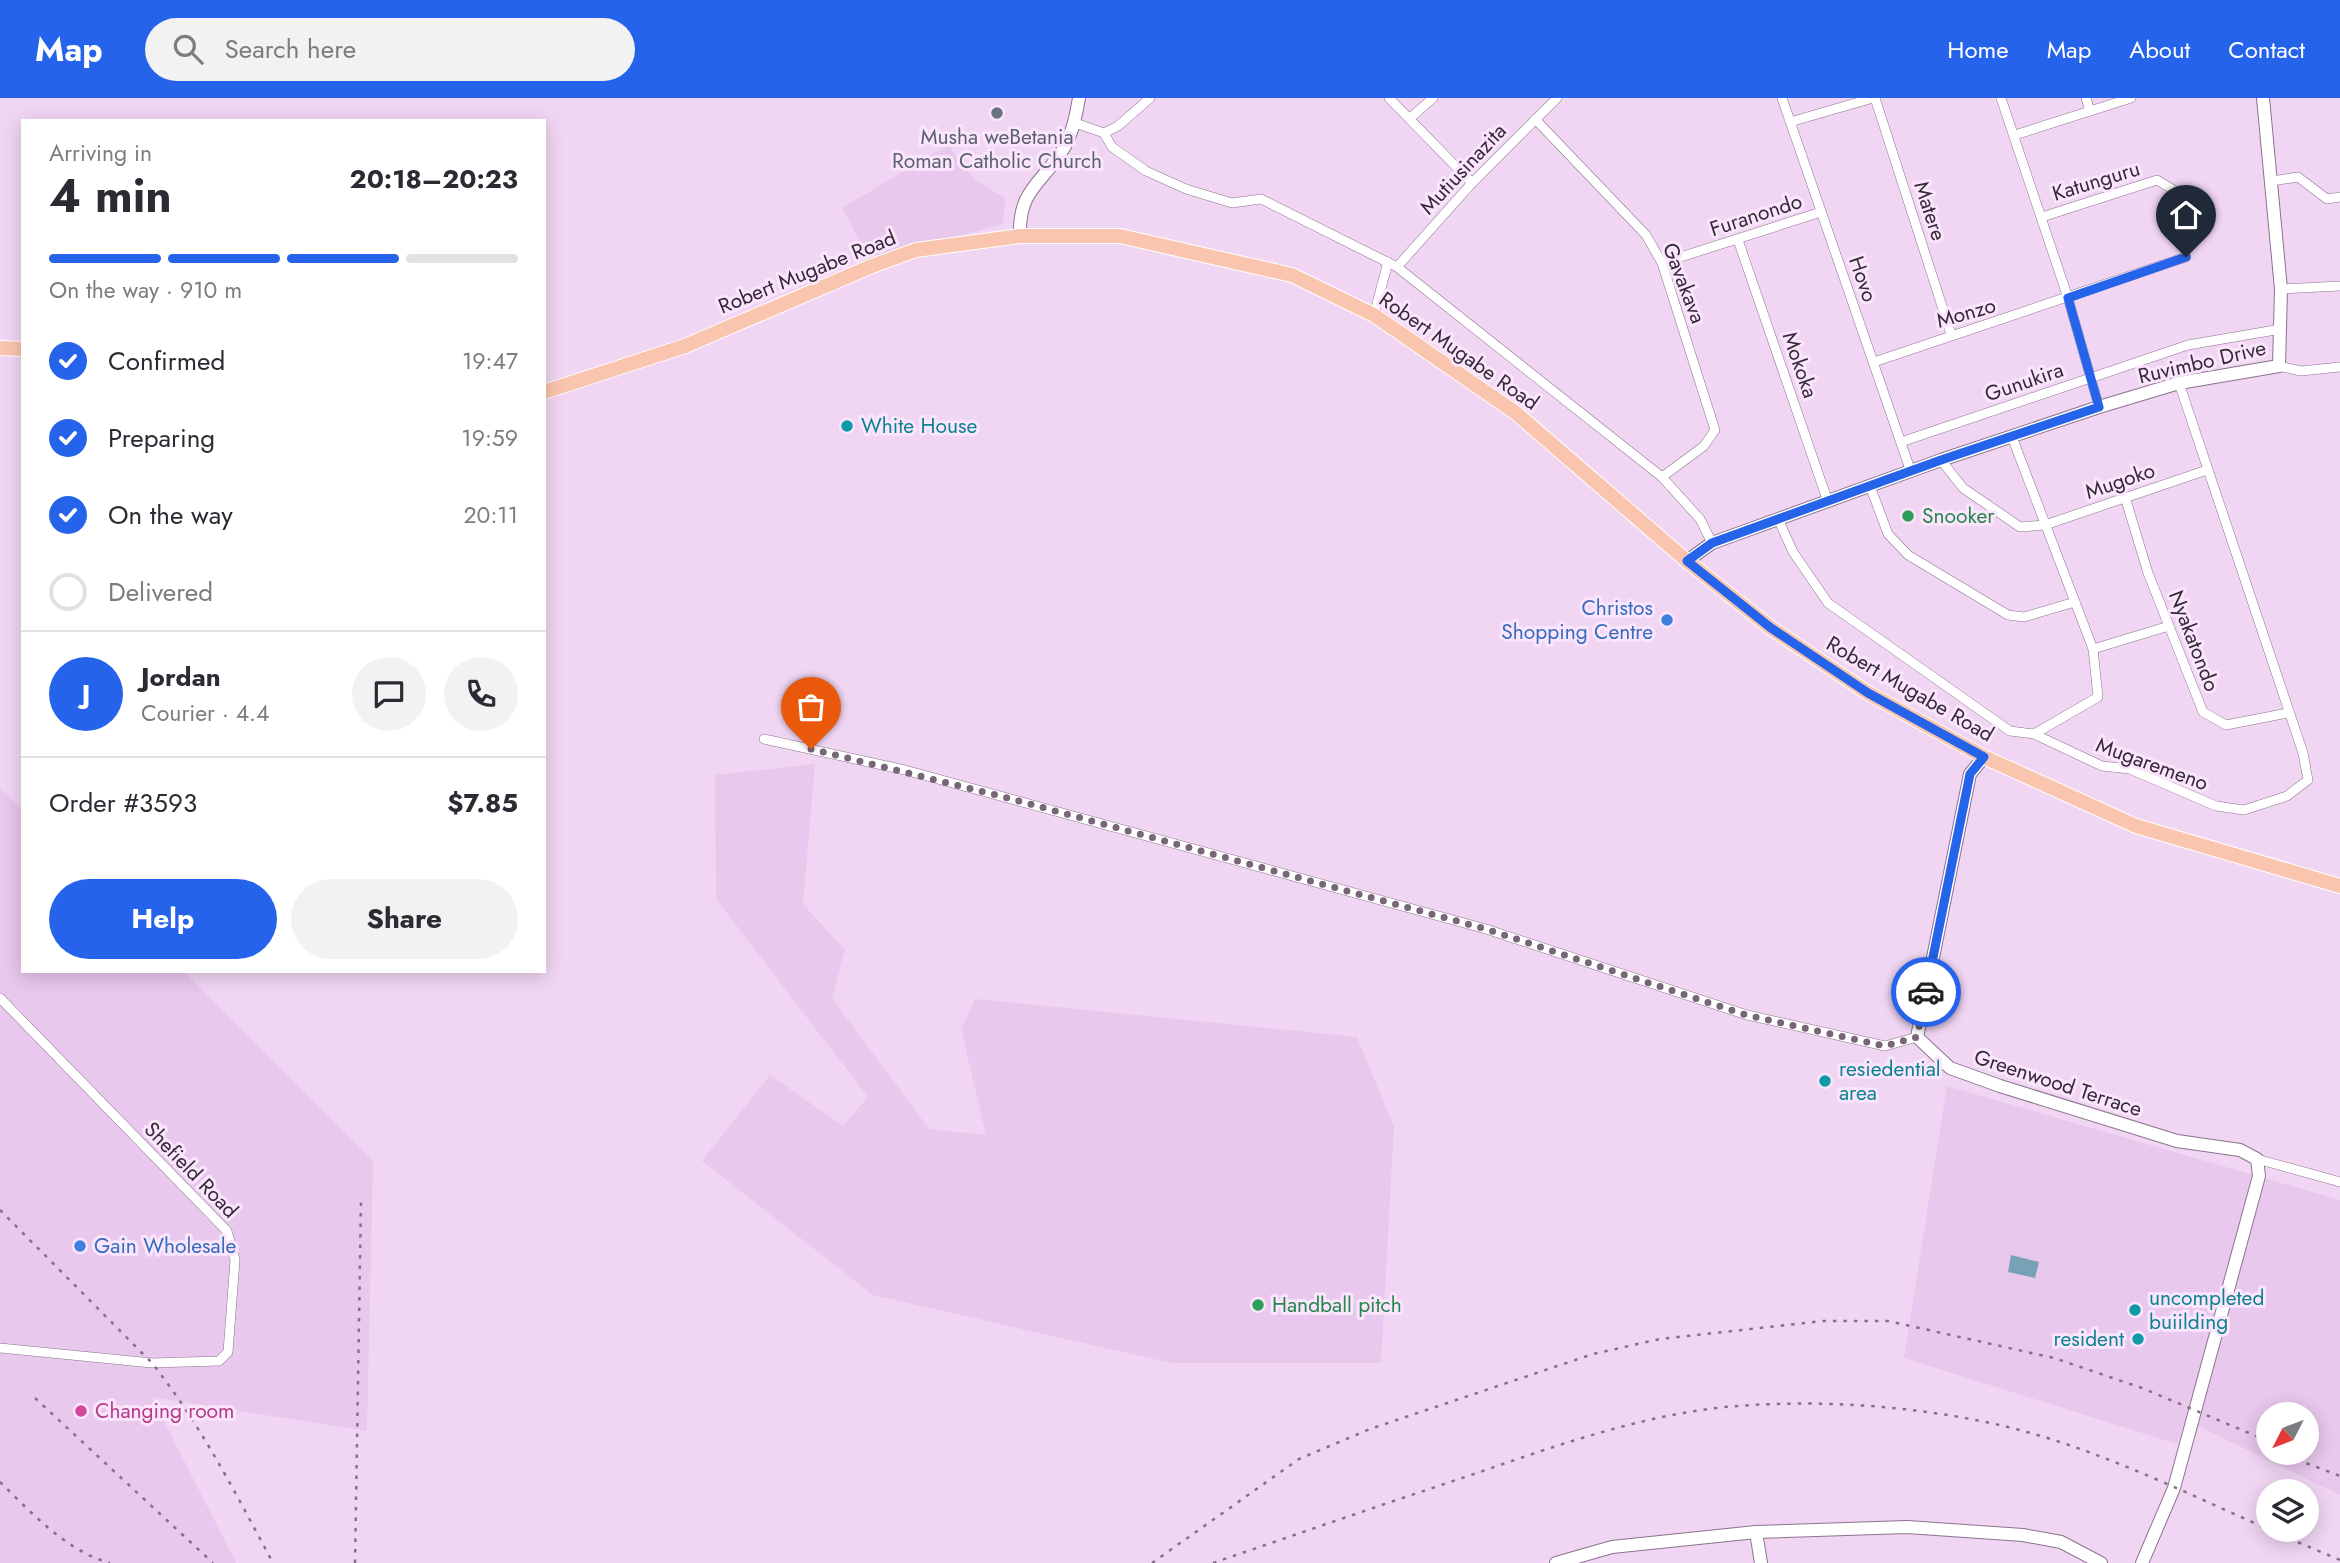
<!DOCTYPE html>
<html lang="en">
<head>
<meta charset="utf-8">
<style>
	:root { --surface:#fff; --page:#f2f2f3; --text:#2b2b33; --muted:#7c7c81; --line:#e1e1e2; --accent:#2563eb }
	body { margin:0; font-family:Jost,sans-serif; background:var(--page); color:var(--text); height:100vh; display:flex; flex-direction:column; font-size:26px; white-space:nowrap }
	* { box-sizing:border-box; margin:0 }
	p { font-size:23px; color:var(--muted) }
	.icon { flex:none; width:38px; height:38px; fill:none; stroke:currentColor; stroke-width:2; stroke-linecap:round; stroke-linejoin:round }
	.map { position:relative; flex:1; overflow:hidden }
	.side { position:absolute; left:21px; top:21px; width:525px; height:854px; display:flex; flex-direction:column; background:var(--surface); border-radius:0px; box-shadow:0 4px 18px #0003 }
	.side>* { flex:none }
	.needle { width:46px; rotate:228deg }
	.controls { position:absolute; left:2256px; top:1304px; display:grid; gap:14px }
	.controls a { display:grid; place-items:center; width:63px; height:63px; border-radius:50%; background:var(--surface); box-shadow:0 4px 18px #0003; font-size:35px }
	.pin { position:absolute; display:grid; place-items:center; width:60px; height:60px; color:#fff; margin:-72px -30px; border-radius:50% 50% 50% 0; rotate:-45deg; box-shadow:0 0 7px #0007 }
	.pin .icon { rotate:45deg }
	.courier { position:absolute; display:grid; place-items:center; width:70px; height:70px; margin:-35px; border:5px solid #2563eb; border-radius:50%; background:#fff; color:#222; box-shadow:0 2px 9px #0007 }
	.summary em { font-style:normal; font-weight:700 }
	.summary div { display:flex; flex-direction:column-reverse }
	.summary { display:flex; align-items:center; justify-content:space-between; height:119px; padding:0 28px }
	h1 { font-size:46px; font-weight:700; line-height:52px }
	.bar { display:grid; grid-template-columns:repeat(4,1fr); gap:10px 7px; align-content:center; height:84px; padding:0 28px }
	.bar i { height:9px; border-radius:5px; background:var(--line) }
	.bar .selected { background:var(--accent) }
	.bar p { grid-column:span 4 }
	.line { display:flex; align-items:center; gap:18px; padding:0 28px; border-top:2px solid var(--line) }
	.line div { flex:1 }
	.round { display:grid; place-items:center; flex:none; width:74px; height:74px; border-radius:37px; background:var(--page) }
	ol { padding:0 28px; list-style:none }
	li { display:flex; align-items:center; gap:21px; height:77px }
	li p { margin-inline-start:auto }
	li .icon { padding:7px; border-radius:50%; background:var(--accent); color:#fff; stroke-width:4 }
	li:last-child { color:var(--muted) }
	li i { width:38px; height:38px; border:4px solid var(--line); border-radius:50% }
	.cta { display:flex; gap:14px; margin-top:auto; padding:14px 28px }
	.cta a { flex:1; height:80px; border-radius:42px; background:var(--accent); color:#fff; font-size:28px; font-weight:700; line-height:80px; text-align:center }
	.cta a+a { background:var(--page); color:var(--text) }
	header { display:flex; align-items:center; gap:42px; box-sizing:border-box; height:98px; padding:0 35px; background:var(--accent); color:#fff }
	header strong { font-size:33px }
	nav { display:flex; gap:38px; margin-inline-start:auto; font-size:24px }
	.search { width:490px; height:63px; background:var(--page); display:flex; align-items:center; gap:18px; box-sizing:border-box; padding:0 24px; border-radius:38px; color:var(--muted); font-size:26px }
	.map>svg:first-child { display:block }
</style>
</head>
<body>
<header>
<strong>Map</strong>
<div class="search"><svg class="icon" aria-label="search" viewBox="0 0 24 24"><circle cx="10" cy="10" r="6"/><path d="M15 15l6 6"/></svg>Search here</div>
<nav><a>Home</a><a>Map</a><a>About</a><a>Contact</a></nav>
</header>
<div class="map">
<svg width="2340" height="1465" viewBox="0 0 2340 1465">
	<rect width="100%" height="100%" fill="#f1d6f4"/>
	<g fill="#e8c8ec" fill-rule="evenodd">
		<path d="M 948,47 L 975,82 L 1005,100 L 1003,126 L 870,162 L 842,110 Z"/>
		<path d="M 815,666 L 803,806 L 845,852 L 832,900 L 929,1031 L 986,1037 L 961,931 L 975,901 L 1357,939 L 1394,1029 L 1381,1265 L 1171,1265 L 873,1197 L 702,1063 L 770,977 L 843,1028 L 868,999 L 716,801 L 715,677 Z"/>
		<path d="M 0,690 L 23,712 L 23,873 L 183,873 L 373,1063 L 367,1333 L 152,1299 L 236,1465 L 0,1465 Z"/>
		<path d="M 1947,988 L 2340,1102 L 2340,1397 L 2186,1322 L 2177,1346 L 1904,1260 ZM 2268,1316 L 2306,1316 L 2306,1354 L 2268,1354 Z"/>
	</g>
	<path fill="#77a2b6" d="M 2011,1157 L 2039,1164 L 2035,1180 L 2008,1174 Z"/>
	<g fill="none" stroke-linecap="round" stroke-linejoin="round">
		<defs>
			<g id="minor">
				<path d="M 1389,0 L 1472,85"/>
				<path d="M 1782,0 L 1911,374"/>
				<path d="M 1875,0 L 1951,236"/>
				<path d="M 2001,0 L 2068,200 L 2099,309"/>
				<path d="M 2086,0 L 2090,13"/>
				<path d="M 1410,20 L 1433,0"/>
				<path d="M 1535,21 L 1646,137 L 1662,165 L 1715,332 L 1704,348 L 1662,379"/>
				<path d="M 1790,24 L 1873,0"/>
				<path d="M 1075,25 L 1104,35 L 1118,28 L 1150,0"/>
				<path d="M 1104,35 L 1112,49 L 1146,73 L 1186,91 L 1232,105 L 1261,101 L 1397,169 L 1662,379 L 1700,421 L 1712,445"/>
				<path d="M 2015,37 L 2131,0"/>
				<path d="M 2272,83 L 2298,79 L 2327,101 L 2340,99"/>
				<path d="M 1738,142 L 1828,404"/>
				<path d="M 1662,165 L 1821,114"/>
				<path d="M 1397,169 L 1472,85 L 1557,0"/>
				<path d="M 2281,191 L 2340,188"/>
				<path d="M 1374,217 L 1388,164"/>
				<path d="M 1874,264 L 2186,159 L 2177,94 L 2157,82 L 2042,119"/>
				<path d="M 2279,268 L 2301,273 L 2340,269"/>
				<path d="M 2012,339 L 2093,551 L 2098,599 L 2034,636"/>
				<path d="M 1901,344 L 2188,247 L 2281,231"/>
				<path d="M 1941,362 L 1963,390 L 2020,429 L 2045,427 L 2207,372"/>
				<path d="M 1870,388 L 1888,436 L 1908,457 L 2008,517 L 2024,519 L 2075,504"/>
				<path d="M 2125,399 L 2148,475 L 2203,614 L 2226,627 L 2288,615"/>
				<path d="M 1779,423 L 1793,454 L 1828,505 L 2010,633 L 2034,636 L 2102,668 L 2130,671 L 2216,708 L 2244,712 L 2287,698 L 2308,682 L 2303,655 L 2179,285"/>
				<path d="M 2093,551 L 2169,528"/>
				<path d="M 764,641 L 905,672 L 1486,831 L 1747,917 L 1885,948 L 1917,939"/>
				<path d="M 0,900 L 227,1133 L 235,1162 L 228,1254 L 219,1263 L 152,1265 L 0,1250"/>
				<path d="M 2257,1061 L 2340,1084"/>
			</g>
			<g id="tertiary">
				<path d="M 1020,138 C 1018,90 1044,85 1065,48 C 1073,33 1076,17 1079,0"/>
				<path d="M 1687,463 L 1712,445 L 1941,362 L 2099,309 L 2179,285 L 2279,268 L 2281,191 L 2263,0"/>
				<path d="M 1984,659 L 1970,676 L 1917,939 L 1950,970 L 2000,988 L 2177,1043 L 2240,1052 L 2257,1061 L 2259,1078 L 2174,1390 L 2142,1465"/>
				<path d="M 1756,1434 L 1761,1465"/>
				<path d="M 1556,1465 L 1612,1449 L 1756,1434 L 1907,1429 L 2023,1437 L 2061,1444 L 2101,1465"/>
			</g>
			<g id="primary">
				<path d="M 0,250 L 23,251"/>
				<path d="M 544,294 L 685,248 L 872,168 L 916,152 L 1020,138 L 1120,138 L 1292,177 L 1374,217 L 1516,315 L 1687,463 L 1771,530 L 1868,595 L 1984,659 L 2136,728 L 2340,788"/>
			</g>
		</defs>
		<use href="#minor" stroke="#8b738e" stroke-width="10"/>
		<use href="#tertiary" stroke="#8b738e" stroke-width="14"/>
		<use href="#primary" stroke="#fff" stroke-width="16"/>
		<use href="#minor" stroke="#fff" stroke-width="9"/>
		<use href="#tertiary" stroke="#fff" stroke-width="12"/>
		<use href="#primary" stroke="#fac5af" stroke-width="14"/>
		<g stroke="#837285" stroke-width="2.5" stroke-dasharray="3.5 7" stroke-linecap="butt">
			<path d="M 0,1112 L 152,1265 C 201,1327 236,1396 273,1465"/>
			<path d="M 35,1300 L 213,1465"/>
			<path d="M 2277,1354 L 2340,1378"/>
			<path d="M 0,1384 C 32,1415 66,1453 110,1465"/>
			<path d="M 2269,1432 L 2340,1462"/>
			<path d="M 355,1465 L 361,1102"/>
			<path d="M 1152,1465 L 1299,1361 L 1370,1331 L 1593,1256 L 1660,1241 L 1823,1223 L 1888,1223 L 2054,1260 L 2142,1290 L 2268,1343"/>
			<path d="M 1213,1465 C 1300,1435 1387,1405 1474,1376 C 1555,1348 1639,1318 1725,1309 C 1814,1301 1908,1307 1995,1326 C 2090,1347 2179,1392 2268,1431"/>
		</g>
	</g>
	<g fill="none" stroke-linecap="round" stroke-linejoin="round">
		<path stroke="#766678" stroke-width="7" stroke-dasharray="0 12.6" d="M 811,651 L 1008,700 L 1486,831 L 1746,917 L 1885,948 L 1917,939 L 1926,894"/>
		<path stroke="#2563eb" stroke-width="9" d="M 1926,894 L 1970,676 L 1984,659 L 1868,595 L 1771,530 L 1687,463 L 1712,445 L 1941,362 L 2099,309 L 2068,200 L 2186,159"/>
	</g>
	<circle fill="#6b7280" stroke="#fbe5fd" stroke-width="2.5" cx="997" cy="15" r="7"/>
	<g fill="#0f9aa8" stroke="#fbe5fd" stroke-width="2.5">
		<circle cx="847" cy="328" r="7"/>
		<circle cx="1825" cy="983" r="7"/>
		<circle cx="2135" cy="1212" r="7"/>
		<circle cx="2138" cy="1241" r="7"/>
	</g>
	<g fill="#2e9e5b" stroke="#fbe5fd" stroke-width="2.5">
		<circle cx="1908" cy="418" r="7"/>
		<circle cx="1258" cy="1207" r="7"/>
	</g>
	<g fill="#3f7fe0" stroke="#fbe5fd" stroke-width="2.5">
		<circle cx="1667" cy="522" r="7"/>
		<circle cx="80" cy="1148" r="7"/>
	</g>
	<circle fill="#d1479c" stroke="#fbe5fd" stroke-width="2.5" cx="81" cy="1313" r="7"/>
	<g text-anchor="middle" stroke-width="6" stroke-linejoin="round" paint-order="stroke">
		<g font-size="21" fill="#5b616d" stroke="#fbe5fd">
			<text x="997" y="46">Musha weBetania<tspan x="997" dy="24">Roman Catholic Church</tspan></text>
		</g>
		<g font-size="21" fill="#342a35" stroke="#fbe5fd">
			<text transform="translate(1463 71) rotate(-47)" y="7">Mutiusinazita</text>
			<text transform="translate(2096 83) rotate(-17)" y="7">Katunguru</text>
			<text transform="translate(1930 113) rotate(72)" y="7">Matere</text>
			<text transform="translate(1756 117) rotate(-18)" y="7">Furanondo</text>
			<text transform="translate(807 174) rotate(-22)" y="7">Robert Mugabe Road</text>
			<text transform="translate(1863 181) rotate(71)" y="7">Hovo</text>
			<text transform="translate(1684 185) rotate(69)" y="7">Gavakava</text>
			<text transform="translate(1966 215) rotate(-16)" y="7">Monzo</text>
			<text transform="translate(1459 253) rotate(35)" y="7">Robert Mugabe Road</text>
			<text transform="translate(2202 264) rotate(-13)" y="7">Ruvimbo Drive</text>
			<text transform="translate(1800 267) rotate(71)" y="7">Mokoka</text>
			<text transform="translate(2024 284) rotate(-19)" y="7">Gunukira</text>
			<text transform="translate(2120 383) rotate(-19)" y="7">Mugoko</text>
			<text transform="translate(2194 543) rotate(69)" y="7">Nyakatondo</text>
			<text transform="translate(1910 591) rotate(30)" y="7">Robert Mugabe Road</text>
			<text transform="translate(2152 666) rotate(20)" y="7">Mugaremeno</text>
			<text transform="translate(2058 985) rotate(18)" y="7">Greenwood Terrace</text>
			<text transform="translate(191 1072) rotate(46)" y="7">Shefield Road</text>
		</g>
		<g font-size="21" fill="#0d838f" stroke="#fbe5fd" text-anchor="start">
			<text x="861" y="335">White House</text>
			<text x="1839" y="978">resiedential<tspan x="1839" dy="24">area</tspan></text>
			<text x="2149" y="1207">uncompleted<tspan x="2149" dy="24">buiilding</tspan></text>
			<text x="2124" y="1248" text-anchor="end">resident</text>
		</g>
		<g font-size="21" fill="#27864d" stroke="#fbe5fd" text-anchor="start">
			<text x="1922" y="425">Snooker</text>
			<text x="1272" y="1214">Handball pitch</text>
		</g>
		<g font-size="21" fill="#366cbe" stroke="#fbe5fd" text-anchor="end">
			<text x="1653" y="517">Christos<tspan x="1653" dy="24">Shopping Centre</tspan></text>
			<text x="94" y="1155" text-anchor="start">Gain Wholesale</text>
		</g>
		<g font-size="21" fill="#b23c85" stroke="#fbe5fd" text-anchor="start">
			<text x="95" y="1320">Changing room</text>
		</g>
	</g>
</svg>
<div class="controls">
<a><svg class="needle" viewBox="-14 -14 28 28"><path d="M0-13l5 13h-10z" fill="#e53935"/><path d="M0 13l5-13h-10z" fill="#7c7c81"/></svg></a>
<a><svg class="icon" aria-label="layers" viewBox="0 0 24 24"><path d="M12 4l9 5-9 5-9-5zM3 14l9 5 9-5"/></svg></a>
</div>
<div class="pin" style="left:811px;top:651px;background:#ea580c"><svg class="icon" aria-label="bag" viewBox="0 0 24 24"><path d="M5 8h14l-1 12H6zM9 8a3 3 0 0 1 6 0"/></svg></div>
<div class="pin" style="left:2186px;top:159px;background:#1f2937"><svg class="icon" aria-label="home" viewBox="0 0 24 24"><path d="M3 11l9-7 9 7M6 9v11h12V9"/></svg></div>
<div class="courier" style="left:1926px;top:894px"><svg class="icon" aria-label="car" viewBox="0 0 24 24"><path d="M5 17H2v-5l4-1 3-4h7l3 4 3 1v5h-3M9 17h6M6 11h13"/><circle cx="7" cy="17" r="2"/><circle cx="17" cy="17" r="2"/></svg></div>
<section class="side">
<div class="summary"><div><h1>4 min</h1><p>Arriving in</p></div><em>20:18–20:23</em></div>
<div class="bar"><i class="selected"></i><i class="selected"></i><i class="selected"></i><i></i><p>On the way · 910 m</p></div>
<ol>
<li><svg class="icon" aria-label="check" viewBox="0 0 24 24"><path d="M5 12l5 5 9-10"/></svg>Confirmed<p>19:47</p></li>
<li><svg class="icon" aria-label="check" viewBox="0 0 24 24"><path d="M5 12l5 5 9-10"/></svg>Preparing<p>19:59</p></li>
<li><svg class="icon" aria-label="check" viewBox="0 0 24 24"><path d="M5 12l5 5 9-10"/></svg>On the way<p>20:11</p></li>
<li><i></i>Delivered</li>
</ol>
<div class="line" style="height:126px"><b class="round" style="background:var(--accent);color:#fff">J</b><div><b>Jordan</b><p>Courier · 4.4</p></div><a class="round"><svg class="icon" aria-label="chat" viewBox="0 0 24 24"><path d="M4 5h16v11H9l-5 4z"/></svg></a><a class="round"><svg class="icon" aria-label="phone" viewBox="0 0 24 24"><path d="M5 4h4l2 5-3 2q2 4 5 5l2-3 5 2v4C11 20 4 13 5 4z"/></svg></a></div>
<div class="line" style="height:91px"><div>Order #3593</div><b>$7.85</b></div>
<div class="cta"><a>Help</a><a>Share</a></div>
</section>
</div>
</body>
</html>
